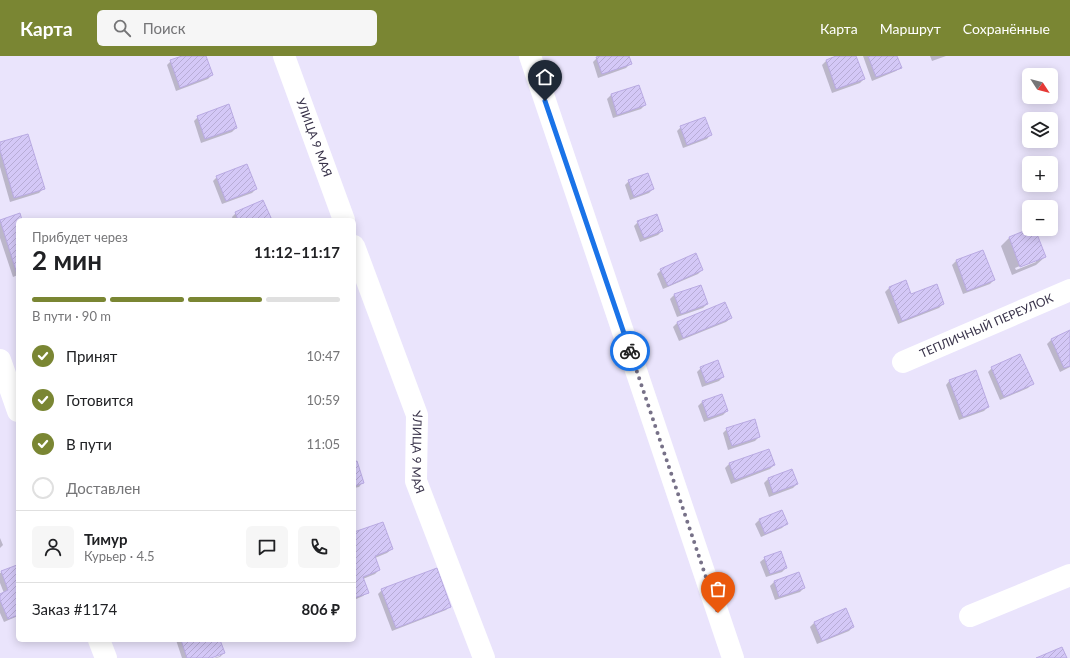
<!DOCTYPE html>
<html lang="ru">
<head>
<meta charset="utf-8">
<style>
	:root { --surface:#fff; --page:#f6f6f6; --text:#202124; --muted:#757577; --line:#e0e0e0; --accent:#7a8633 }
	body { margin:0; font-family:Lato,sans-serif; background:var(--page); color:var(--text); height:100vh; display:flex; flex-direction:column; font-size:15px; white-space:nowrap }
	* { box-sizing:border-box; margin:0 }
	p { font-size:13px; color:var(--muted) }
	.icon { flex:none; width:22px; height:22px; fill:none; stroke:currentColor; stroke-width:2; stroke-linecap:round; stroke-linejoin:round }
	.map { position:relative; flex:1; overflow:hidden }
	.drawer { position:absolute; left:16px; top:162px; width:340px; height:424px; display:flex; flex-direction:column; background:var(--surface); border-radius:6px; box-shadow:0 2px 10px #0003 }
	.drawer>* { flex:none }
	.needle { width:26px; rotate:126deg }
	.buttons { position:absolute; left:1022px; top:12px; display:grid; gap:8px }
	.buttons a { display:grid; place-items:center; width:36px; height:36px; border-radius:6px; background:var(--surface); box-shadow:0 2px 10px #0003; font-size:20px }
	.pin { position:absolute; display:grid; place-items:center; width:34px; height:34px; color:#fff; margin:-41px -17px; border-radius:50% 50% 50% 0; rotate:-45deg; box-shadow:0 0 4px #0007 }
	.pin .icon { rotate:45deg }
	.courier { position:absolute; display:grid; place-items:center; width:40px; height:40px; margin:-20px; border:3px solid #1a73e8; border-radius:50%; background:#fff; color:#222; box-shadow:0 1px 5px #0007 }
	.head em { font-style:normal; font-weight:700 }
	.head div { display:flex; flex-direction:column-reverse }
	.head { display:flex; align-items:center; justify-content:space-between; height:68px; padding:0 16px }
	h1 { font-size:26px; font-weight:700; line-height:30px }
	.bar { display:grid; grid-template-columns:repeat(4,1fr); gap:6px 4px; align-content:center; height:48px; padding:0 16px }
	.bar i { height:5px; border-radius:3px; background:var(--line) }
	.bar .active { background:var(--accent) }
	.bar p { grid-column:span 4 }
	.line { display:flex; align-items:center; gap:10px; padding:0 16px; border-top:1px solid var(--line) }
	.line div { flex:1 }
	.round { display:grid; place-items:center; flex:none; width:42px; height:42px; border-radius:6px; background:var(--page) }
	ol { padding:0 16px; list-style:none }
	li { display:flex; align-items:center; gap:12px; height:44px }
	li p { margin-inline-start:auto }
	li .icon { padding:4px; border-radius:50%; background:var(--accent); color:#fff; stroke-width:4 }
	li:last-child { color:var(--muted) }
	li i { width:22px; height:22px; border:2px solid var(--line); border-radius:50% }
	header { display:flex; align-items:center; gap:24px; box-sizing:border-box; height:56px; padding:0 20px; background:var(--accent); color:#fff }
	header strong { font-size:19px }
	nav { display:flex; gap:22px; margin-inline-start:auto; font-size:14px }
	.search { width:280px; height:36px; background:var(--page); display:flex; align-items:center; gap:10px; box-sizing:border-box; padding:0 14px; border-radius:6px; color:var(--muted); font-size:15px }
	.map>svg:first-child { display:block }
</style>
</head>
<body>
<header>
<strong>Карта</strong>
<div class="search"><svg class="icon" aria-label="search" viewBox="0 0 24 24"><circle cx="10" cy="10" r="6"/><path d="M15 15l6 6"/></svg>Поиск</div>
<nav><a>Карта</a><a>Маршрут</a><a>Сохранённые</a></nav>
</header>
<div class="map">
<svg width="1070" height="602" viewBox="0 0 1070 602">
	<defs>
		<pattern id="building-hatch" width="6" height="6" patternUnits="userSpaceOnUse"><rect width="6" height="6" fill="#d4c8f7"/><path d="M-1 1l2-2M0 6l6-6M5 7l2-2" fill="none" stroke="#b7acd5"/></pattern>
	</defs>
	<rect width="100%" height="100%" fill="#eae4fc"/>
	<g fill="#0003" fill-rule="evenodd">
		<path d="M 185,0 L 205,0 L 212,19 L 208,23 L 176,35 L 167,9 L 171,5 Z"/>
		<path d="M 603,0 L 628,0 L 630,8 L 626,12 L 598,22 L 593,6 L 597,2 Z"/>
		<path d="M 839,0 L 855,0 L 864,23 L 860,27 L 832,37 L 822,9 L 826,5 Z"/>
		<path d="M 863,0 L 896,0 L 901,11 L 896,15 L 872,25 Z"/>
		<path d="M 930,0 L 946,0 L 932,5 Z"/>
		<path d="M 611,39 L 645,49 L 641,53 L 613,62 L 607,43 Z"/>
		<path d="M 198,61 L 236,72 L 232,76 L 201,87 L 194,65 Z"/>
		<path d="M 681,71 L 711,78 L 707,83 L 683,92 L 677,75 Z"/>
		<path d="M 0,88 L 43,133 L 39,137 L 10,146 L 0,111 Z"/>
		<path d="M 217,121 L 256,133 L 252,137 L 222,148 L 213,125 Z"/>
		<path d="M 629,125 L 653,133 L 649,137 L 630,144 L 625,129 Z"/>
		<path d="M 236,157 L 271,164 L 233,164 L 232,161 Z"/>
		<path d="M 19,158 L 21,164 L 18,164 L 18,219 L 13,221 L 0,182 L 0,165 Z"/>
		<path d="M 638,166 L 662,175 L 658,179 L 640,186 L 634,170 Z"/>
		<path d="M 1032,173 L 1034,173 L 1045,201 L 1036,209 L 1012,219 L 1001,190 L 1009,182 ZM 1036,204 L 1036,206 L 1016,214 L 1015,212 Z"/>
		<path d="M 982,195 L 994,224 L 990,228 L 963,238 L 952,209 L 956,205 Z"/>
		<path d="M 661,214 L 702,214 L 698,218 L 663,233 L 657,218 Z"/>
		<path d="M 905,225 L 911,239 L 943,248 L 939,252 L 898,268 L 885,236 L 889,232 Z"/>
		<path d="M 701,230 L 707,248 L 703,252 L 677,261 L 670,243 L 674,239 Z"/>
		<path d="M 731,262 L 726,266 L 679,285 L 673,271 L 677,267 Z"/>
		<path d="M 1070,275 L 1070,311 L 1060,316 L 1047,288 L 1051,284 Z"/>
		<path d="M 701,312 L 723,321 L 719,325 L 702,331 L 697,316 Z"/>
		<path d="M 992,312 L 1032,328 L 1028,332 L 1000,344 L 988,316 Z"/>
		<path d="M 950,324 L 988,351 L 984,355 L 959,364 L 946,329 Z"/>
		<path d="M 721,339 L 727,355 L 723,359 L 704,366 L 698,350 L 702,346 Z"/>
		<path d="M 727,373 L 759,381 L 755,385 L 728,394 L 723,377 Z"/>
		<path d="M 768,394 L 774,409 L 770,413 L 731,428 L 725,412 L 729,408 Z"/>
		<path d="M 354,407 L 363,426 L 359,431 L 354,432 Z"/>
		<path d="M 768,423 L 797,428 L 793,432 L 769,441 L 764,427 Z"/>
		<path d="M 781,455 L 786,468 L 782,472 L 761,481 L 755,468 L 759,464 Z"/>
		<path d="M 354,477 L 392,493 L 387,497 L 375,502 L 379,514 L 375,518 L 363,523 L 368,536 L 363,540 L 354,544 Z"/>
		<path d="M 0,482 L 3,489 L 0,492 Z"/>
		<path d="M 765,502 L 786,512 L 782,516 L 766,521 L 760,506 Z"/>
		<path d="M 16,510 L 18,515 L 18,560 L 4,566 L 0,557 L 0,539 L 4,537 L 0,527 L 0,517 Z"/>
		<path d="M 799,517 L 804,532 L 800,536 L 775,544 L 770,530 L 774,526 Z"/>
		<path d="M 382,534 L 450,550 L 446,554 L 392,575 L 378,538 Z"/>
		<path d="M 846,554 L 853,571 L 849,575 L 817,588 L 810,571 L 814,567 Z"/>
		<path d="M 176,584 L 219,584 L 224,597 L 220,601 L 216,602 L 214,602 L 220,600 L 220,597 L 208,602 L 182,602 Z"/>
	</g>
	<g fill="url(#building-hatch)" stroke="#b9aae2">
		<path d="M 182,0 L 206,0 L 213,19 L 180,32 L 170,4 Z"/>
		<path d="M 600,0 L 629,0 L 632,8 L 602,18 L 596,1 Z"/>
		<path d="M 836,0 L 856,0 L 865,23 L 836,33 L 826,4 Z"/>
		<path d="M 868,0 L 897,0 L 902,12 L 876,21 Z"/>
		<path d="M 639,29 L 646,49 L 617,59 L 611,38 Z"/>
		<path d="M 229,48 L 237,72 L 205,83 L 197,60 Z"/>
		<path d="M 705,61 L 712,79 L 687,89 L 680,70 Z"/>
		<path d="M 28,78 L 45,133 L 14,142 L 0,94 L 0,86 Z"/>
		<path d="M 247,108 L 257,133 L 226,145 L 216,120 Z"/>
		<path d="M 648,117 L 654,133 L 634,141 L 628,124 Z"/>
		<path d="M 263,144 L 272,164 L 238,164 L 235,156 Z"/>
		<path d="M 20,157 L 22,164 L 18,164 L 17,218 L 0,164 Z"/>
		<path d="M 657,158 L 663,175 L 644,182 L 637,165 Z"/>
		<path d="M 1029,173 L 1035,173 L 1046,201 L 1020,211 L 1009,181 Z"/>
		<path d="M 983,194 L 995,224 L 967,235 L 956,204 Z"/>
		<path d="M 696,197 L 703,214 L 668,230 L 660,213 Z"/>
		<path d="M 906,224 L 911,238 L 937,228 L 944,248 L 902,265 L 889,231 Z"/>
		<path d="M 701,229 L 708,248 L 681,258 L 674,238 Z"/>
		<path d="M 725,246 L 732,262 L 683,282 L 677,266 Z"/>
		<path d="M 1070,274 L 1070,310 L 1064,312 L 1051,283 Z"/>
		<path d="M 1020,298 L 1034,328 L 1004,341 L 991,311 Z"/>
		<path d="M 718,304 L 724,321 L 706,327 L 700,311 Z"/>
		<path d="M 976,314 L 989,351 L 963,361 L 949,324 Z"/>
		<path d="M 722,338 L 728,355 L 708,362 L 702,345 Z"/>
		<path d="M 755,363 L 760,381 L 732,390 L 726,372 Z"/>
		<path d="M 769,393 L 775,409 L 735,424 L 729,407 Z"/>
		<path d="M 357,405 L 364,427 L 354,430 L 354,406 Z"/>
		<path d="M 792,413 L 798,428 L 773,437 L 768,422 Z"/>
		<path d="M 782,454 L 788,468 L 765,478 L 759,463 Z"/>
		<path d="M 383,466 L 393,493 L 375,500 L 380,514 L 363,521 L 369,537 L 354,542 L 354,476 Z"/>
		<path d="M 781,495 L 787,512 L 770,518 L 764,501 Z"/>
		<path d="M 17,509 L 18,512 L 18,559 L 8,563 L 0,544 L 0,538 L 8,534 L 1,515 Z"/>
		<path d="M 437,512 L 451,551 L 396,572 L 381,533 Z"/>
		<path d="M 799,516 L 805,532 L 779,541 L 774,525 Z"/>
		<path d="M 846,552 L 854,571 L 822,585 L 814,566 Z"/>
		<path d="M 181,584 L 220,584 L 225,597 L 211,602 L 187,602 Z"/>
		<path d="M 1062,591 L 1067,602 L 1036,602 Z"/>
	</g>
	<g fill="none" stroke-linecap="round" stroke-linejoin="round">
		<g stroke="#fff" stroke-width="22">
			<path id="s1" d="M 284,0 L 344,164"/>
			<path d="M 530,0 L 733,602"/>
			<path id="s2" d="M 354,190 L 417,359 L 416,425 L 484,602"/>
			<path d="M 0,304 L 18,355"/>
			<path id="s3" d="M 903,306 L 1070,234"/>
			<path d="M 970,560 L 1070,519"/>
			<path d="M 99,584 L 106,602"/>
		</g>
	</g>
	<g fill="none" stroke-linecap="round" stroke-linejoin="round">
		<path stroke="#777188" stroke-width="4" stroke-dasharray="0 7.2" d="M 630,295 L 718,557"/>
		<path stroke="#1a73e8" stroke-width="5" d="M 545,45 L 630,295"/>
	</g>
	<g text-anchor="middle" stroke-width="3.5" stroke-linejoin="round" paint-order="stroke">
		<g font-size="12" fill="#39334a" stroke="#f5f5f5">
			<text dy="4" stroke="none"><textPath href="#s1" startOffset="87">УЛИЦА 9 МАЯ</textPath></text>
			<text dy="4" stroke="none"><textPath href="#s3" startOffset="91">ТЕПЛИЧНЫЙ ПЕРЕУЛОК</textPath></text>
			<text dy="4" stroke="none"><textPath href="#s2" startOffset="218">УЛИЦА 9 МАЯ</textPath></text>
		</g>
	</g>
</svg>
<div class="buttons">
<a><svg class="needle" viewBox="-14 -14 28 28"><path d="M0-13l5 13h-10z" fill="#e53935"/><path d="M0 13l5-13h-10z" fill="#757577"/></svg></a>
<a><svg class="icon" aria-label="layers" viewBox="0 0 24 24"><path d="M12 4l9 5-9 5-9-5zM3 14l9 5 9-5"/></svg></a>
<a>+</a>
<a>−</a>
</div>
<div class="pin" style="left:718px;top:557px;background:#ea580c"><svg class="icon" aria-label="bag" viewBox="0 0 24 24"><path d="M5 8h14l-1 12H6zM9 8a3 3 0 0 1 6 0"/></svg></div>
<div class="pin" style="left:545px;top:45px;background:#1f2937"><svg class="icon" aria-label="home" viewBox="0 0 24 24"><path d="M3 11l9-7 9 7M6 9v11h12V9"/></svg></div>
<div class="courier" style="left:630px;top:295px"><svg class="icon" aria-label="bike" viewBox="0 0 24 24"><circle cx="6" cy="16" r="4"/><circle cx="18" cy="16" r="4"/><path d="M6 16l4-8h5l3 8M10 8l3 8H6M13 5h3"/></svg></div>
<section class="drawer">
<div class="head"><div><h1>2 мин</h1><p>Прибудет через</p></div><em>11:12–11:17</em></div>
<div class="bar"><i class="active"></i><i class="active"></i><i class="active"></i><i></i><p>В пути · 90 m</p></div>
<ol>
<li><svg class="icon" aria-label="check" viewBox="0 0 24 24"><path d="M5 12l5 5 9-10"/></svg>Принят<p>10:47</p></li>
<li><svg class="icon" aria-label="check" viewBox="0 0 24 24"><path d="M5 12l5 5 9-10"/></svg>Готовится<p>10:59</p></li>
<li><svg class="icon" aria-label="check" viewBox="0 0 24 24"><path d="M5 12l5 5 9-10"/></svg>В пути<p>11:05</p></li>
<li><i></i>Доставлен</li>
</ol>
<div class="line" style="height:72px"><a class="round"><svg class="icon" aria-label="person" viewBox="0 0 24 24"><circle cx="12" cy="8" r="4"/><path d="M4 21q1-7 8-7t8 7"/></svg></a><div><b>Тимур</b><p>Курьер · 4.5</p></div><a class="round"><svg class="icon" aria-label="chat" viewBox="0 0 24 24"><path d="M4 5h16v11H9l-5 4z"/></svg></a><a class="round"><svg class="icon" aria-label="phone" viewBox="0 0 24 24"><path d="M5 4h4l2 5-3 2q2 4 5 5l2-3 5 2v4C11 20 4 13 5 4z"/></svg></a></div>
<div class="line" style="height:52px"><div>Заказ #1174</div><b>806 ₽</b></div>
</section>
</div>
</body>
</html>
